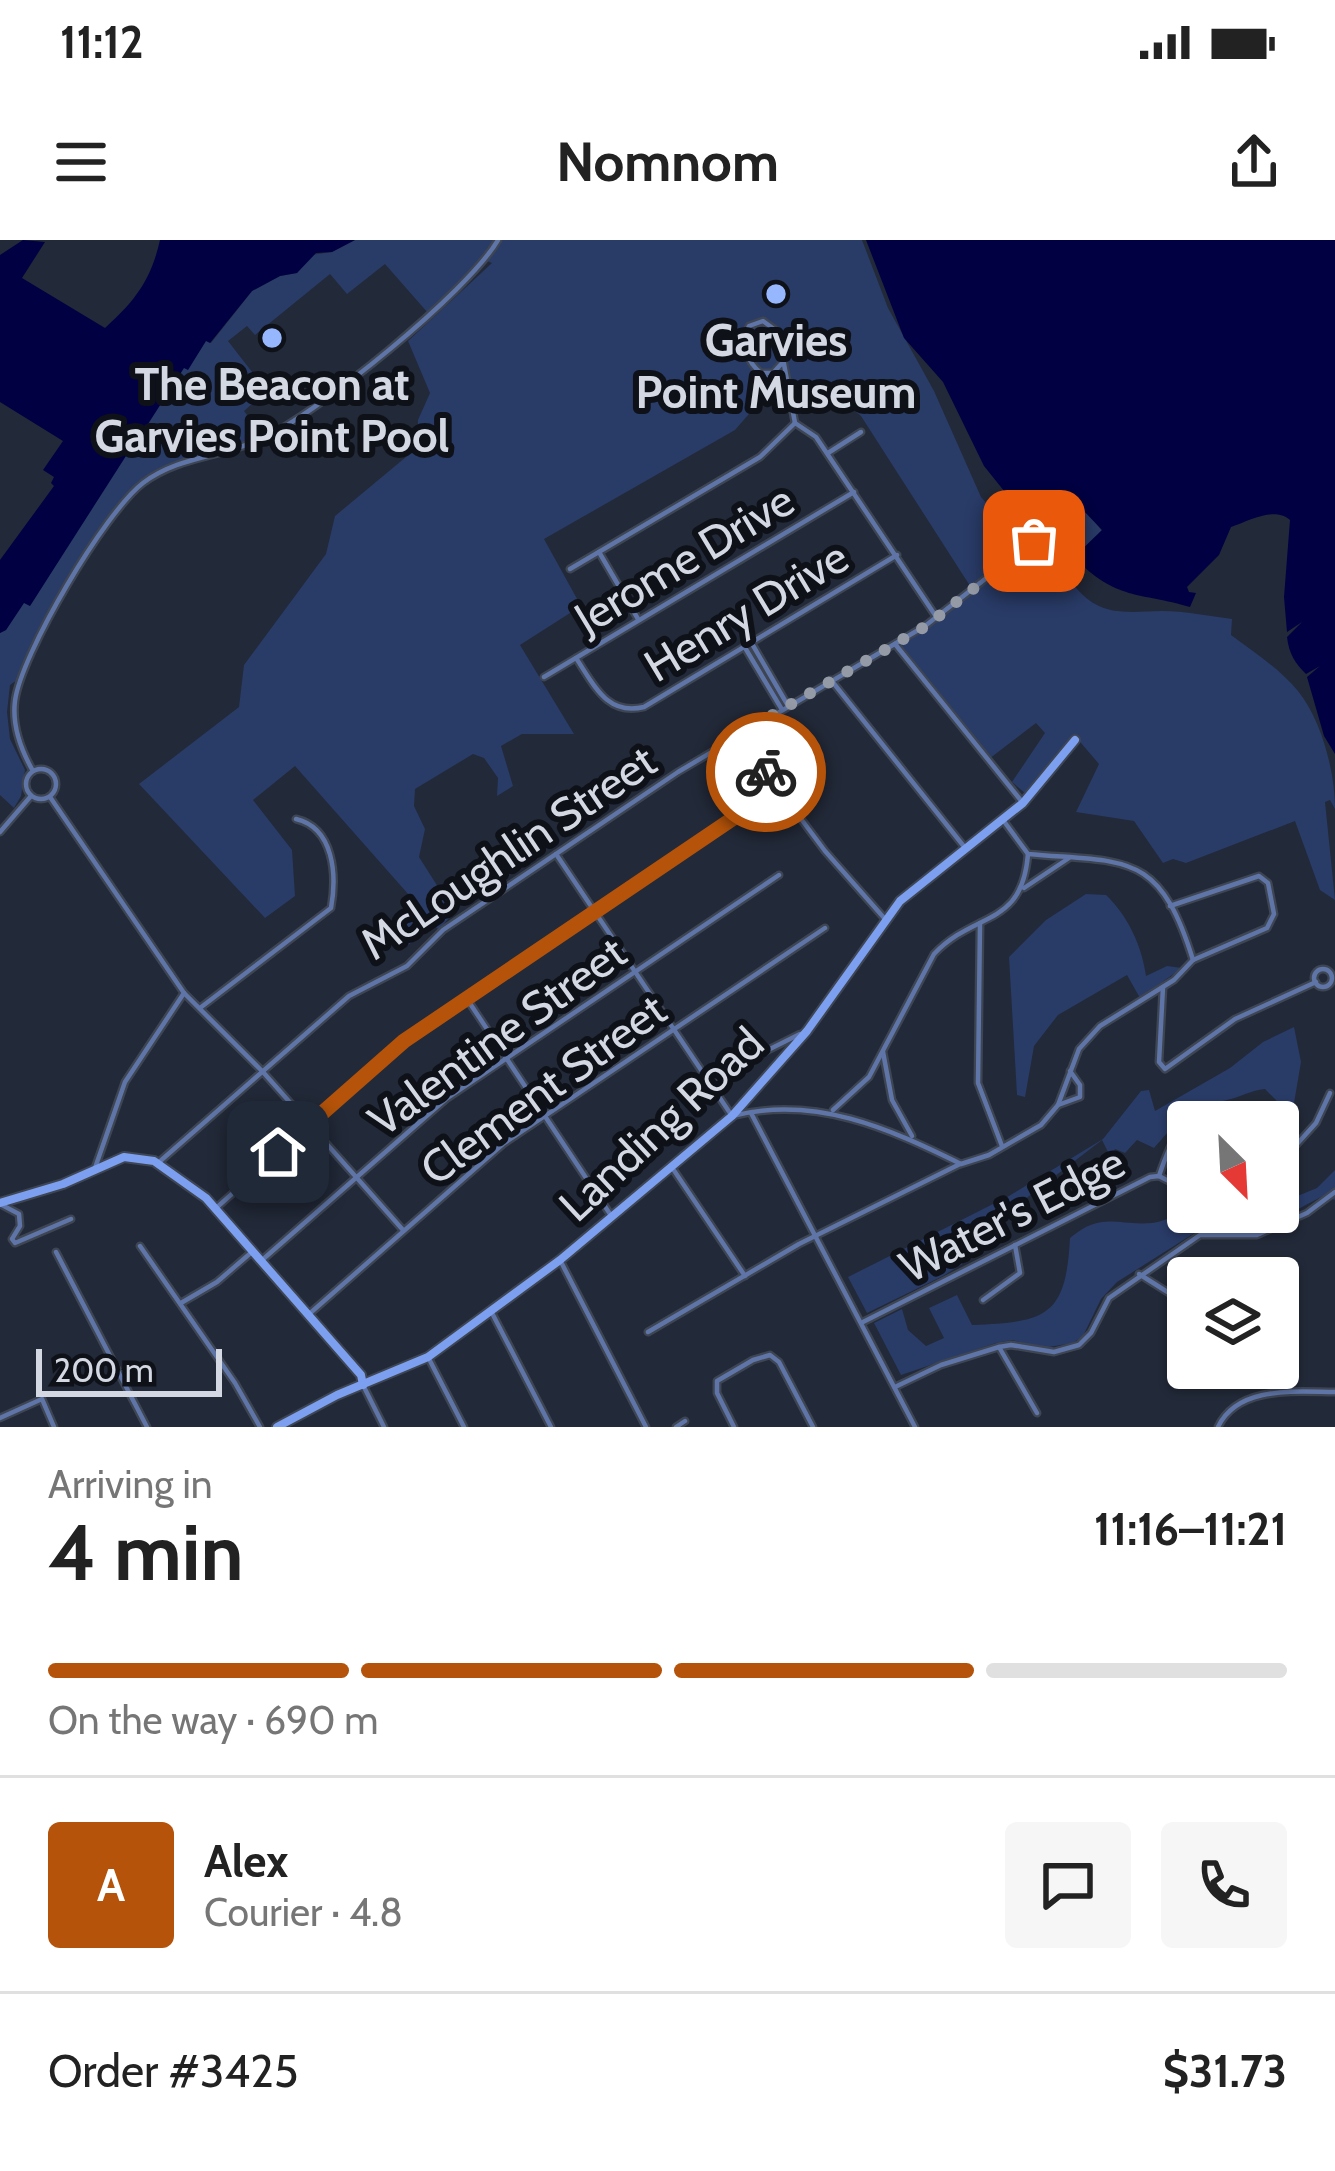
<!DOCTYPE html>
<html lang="en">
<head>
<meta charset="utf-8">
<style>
	:root { --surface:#fff; --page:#f6f6f6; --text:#222; --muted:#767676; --line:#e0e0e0; --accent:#b45309 }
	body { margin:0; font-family:Cabin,sans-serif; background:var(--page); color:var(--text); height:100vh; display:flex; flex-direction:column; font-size:45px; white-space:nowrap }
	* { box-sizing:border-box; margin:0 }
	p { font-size:39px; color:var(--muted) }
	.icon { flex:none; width:66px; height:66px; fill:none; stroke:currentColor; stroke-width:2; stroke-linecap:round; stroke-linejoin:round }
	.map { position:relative; height:1187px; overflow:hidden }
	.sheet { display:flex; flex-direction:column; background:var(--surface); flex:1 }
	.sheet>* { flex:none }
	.needle { width:78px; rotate:156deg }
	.controls { position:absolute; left:1167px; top:861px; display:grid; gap:24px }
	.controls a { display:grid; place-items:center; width:132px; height:132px; border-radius:12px; background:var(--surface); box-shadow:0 3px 9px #0004; font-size:60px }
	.scale { position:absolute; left:36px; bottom:30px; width:186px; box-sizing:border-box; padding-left:12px; border:6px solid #d3d8e2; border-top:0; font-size:33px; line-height:42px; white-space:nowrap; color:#d3d8e2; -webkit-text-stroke:9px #0e1118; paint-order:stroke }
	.pin { position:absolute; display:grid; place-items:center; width:102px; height:102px; color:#fff; margin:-51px; border-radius:24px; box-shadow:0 6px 18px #0006 }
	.courier { position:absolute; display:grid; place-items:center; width:120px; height:120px; margin:-60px; border:9px solid #b45309; border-radius:50%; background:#fff; color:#222; box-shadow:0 3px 15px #0007 }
	.overview em { font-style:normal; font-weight:700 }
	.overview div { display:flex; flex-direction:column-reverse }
	.overview { display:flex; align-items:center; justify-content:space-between; height:204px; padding:0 48px }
	h1 { font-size:78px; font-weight:700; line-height:90px }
	.bar { display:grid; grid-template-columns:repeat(4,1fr); gap:18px 12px; align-content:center; height:144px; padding:0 48px }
	.bar i { height:15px; border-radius:9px; background:var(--line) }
	.bar .active { background:var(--accent) }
	.bar p { grid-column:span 4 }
	.line { display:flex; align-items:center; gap:30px; padding:0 48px; border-top:3px solid var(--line) }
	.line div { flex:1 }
	.round { display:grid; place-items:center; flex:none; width:126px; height:126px; border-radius:12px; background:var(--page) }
	.status { display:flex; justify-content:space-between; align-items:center; height:84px; padding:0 60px; background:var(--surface); direction:ltr }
	.status svg { height:33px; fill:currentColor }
	header { display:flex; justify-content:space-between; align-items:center; height:156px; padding:0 48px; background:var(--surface); font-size:54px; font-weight:700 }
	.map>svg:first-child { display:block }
</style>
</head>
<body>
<div class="status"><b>11:12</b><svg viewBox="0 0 49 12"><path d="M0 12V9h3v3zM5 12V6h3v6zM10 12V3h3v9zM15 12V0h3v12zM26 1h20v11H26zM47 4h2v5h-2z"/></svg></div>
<header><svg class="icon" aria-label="menu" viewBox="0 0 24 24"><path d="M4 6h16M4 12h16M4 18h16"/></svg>Nomnom<svg class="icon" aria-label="share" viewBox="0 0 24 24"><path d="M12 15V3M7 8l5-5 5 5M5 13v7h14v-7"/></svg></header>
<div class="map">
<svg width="1335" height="1187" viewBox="0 0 1335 1187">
	<rect width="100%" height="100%" fill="#222938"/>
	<g fill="#293b67">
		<path d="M 355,0 L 862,0 L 888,68 L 934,151 L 981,257 L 1001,280 L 1018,269 L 1045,301 L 1085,269 L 1102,291 L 1062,329 C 1093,376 1112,373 1162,371 C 1185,371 1209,376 1232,379 L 1231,395 C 1254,412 1280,429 1298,451 C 1322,481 1335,532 1335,569 L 1330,560 L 1325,562 L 1335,660 L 1320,650 L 1295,581 L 1186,623 L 1173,619 L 1163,623 L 1134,581 L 1076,572 L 1099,524 L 1075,496 L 1026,554 L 1012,542 L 1045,493 L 1036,483 L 989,519 L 896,403 L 926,387 L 972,349 L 861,176 L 829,150 L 782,163 L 763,158 L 735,190 L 544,299 L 581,366 L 520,405 L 574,494 L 522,494 L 501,506 L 513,546 L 497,556 L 498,538 L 484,518 L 473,514 L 415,549 L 414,566 L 425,589 L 419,617 L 454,672 L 439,690 L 433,684 L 406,707 L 389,687 L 416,663 L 295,526 L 253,560 L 292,610 L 295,656 L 265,678 L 139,544 L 239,467 L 244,425 L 326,314 L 335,276 L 418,207 L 418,180 L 430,153 L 408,101 L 492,23 L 482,19 L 428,73 L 385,24 L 347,54 L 330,34 L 255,95 L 247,86 L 228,101 L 267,151 L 244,171 L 264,198 C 228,209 181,217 150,239 C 109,268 35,392 17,440 L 10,445 L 7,472 L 10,499 L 25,530 L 21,556 L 14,568 L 0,555 L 0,393 L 6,390 L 24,362 L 30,366 L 183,122 L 203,98 L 211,103 L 252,51 L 280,36 L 297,33 L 311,15 L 332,12 Z"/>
		<path d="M 1086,654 L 1106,655 C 1128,676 1142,706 1146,736 L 1167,726 L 1182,728 L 1140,758 L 1127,735 L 1058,775 L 1034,806 L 1025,857 L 1017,855 L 1009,717 L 1046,680 Z"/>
		<path d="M 1294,787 L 1301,822 L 1293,869 L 1280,873 L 1276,860 L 1265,849 C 1251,850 1241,857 1227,860 C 1183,870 1184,875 1154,908 L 1137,900 L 1125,913 L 1115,909 L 1111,918 L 1102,900 L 1003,976 L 996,1003 L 943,1036 L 867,1073 L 848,1037 L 1009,956 L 1103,899 L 1141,851 L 1149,850 L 1155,871 L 1230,828 L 1263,802 Z"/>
		<path d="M 1335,930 L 1335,960 L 1323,956 L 1262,988 L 1204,987 L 1117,1042 L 1101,1059 L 1083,1096 L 1073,1103 L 1043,1108 L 1012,1100 L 996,1103 L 901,1135 L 874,1083 L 902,1069 L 908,1090 L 926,1106 L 944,1098 L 929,1068 L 957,1055 L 972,1085 C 1046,1082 1066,1077 1070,998 C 1102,971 1116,986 1152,983 C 1164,982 1177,974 1188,968 L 1188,972 L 1278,972 L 1278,964 L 1317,948 Z"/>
	</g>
	<g fill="#010043">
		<path d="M 23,0 L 45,2 L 22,38 L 105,88 C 135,61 151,40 160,0 L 355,0 L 332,12 L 316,13 L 297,33 L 280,36 L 252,51 L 210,103 L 206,101 L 188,130 L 184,128 L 148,184 L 151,187 L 138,207 L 133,205 L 30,366 L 24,363 L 6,390 L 0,393 L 0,320 L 54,246 L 51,243 L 54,237 L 43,230 L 63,201 L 0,162 L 0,15 Z"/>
		<path d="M 866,0 L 1335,0 L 1335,514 L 1324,496 L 1307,437 L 1320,426 L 1306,434 C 1295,423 1289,414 1287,397 L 1302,382 L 1287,392 L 1284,357 L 1290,280 C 1274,266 1249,281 1231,287 L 1219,315 L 1187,347 L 1189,352 L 1196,353 L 1190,367 C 1140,352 1116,361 1074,317 L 1102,290 L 1083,270 L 1045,302 L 984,226 L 943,142 L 904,98 Z"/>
	</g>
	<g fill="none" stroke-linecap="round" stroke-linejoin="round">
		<defs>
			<g id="street">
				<path d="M 783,122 L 773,133 L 761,133 C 747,122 740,103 749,86 L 763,81 L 778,92 L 795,183"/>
				<path d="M 764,135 L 789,161"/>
				<path d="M 795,183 L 816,197 L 937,378"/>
				<path d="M 828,213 L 861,192"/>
				<path d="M 599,312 L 638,379"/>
				<path d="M 570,329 L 760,217 L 795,183"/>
				<path d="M 751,402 L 787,464"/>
				<path d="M 895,404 L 1023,563"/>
				<path d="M 744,406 L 781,468"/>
				<path d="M 576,418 C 594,445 607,476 644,467 L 897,315"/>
				<path d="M 544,437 L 854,252"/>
				<path d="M 831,440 L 966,609"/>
				<path d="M 739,496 L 825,611 L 885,679"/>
				<circle cx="41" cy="544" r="15"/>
				<path d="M 33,531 C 21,510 12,485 15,461 C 21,414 105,272 143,243 C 179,216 222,217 262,199 C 318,173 467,53 498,0"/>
				<path d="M 50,557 L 184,753 L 263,832 L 403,990"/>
				<path d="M 1003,580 L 1028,614 C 1127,623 1159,610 1193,720"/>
				<path d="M 0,592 L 31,556"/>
				<path d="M 556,614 L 732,876 C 815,855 888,888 961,924 L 989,915 L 1041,885 L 1058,865 L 1079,809 L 1100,786 L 1174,740 L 1193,720 L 1267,688 L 1274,674 L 1268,643 L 1259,636 L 1170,666"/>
				<path d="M 1024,648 L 1069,618"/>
				<path d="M 980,683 L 978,843 L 1002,906"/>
				<circle cx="1323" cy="738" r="9"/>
				<path d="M 1163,747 L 1159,822 L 1165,829 L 1235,779 L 1316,742"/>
				<path d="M 467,759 L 612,977"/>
				<path d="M 200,768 L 331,668 C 337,635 334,588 296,579"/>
				<path d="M 883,812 L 892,860 L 912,896"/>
				<path d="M 713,847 L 760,814 L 800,794"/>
				<path d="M 1058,865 L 1080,857 L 1080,845 L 1070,831"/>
				<path d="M 833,870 L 869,837 L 934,714 C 976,670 1022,688 1028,614"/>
				<path d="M 751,873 L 915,1187"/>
				<path d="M 158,923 L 349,756 L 407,726 L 443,690 L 678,532 L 925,386 L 1034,301"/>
				<path d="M 1278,925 L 1316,883 L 1330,853"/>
				<path d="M 671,926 L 745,1036"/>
				<path d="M 95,928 L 125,842 L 184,753"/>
				<path d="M 1159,936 C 1171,900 1183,870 1224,868"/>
				<path d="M 0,964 L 19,974 L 20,986 L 12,999 L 15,1003 L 71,979"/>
				<path d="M 215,969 L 404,801 L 778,548"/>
				<path d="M 140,1006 L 235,1143 L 260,1187"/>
				<path d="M 56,1012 L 147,1187"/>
				<path d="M 560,1020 L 646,1187"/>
				<path d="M 261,1021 L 446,859 L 779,635"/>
				<path d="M 1139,1034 L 1188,1065"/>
				<path d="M 983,1060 L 1020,1033 L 1015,1005"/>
				<path d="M 181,1063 L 217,1042 L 253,1011"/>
				<path d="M 492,1073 L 551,1187"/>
				<path d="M 308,1075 L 503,904 L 825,688"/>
				<path d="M 863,1082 L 1150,937 L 1159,936 L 1188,951"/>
				<path d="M 648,1092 L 799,1004 L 960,924"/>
				<path d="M 999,1107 L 1037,1173"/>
				<path d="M 428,1117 L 464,1187"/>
				<path d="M 363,1145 L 384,1187"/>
				<path d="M 895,1147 L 941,1125 L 999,1107 L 1011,1105 L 1054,1112 L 1079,1105 L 1091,1093 L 1109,1058 L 1200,995 L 1257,995 L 1307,973 L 1335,952"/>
				<path d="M 0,1178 L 42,1159 L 54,1187"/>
				<path d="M 676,1187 L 685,1181"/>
				<path d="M 734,1187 L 717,1153 L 717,1141 L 753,1120 L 770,1115 L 779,1122 L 813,1187"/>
				<path d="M 1218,1187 C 1238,1145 1296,1152 1335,1152"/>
			</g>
			<g id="secondary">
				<path d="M 0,963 L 63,944 L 124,917 L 154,921 L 206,958 L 361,1135 L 363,1145"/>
				<path d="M 277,1187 L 337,1155 L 428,1117 L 560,1020 L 732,876 L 807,791 L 900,661 L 1023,563 L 1075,500"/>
			</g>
		</defs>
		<use href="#street" stroke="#3e4553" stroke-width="9"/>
		<use href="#secondary" stroke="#3e4553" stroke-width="12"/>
		<use href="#street" stroke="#5f75a7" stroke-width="4.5"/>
		<use href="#secondary" stroke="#7c9ff0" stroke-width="8"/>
	</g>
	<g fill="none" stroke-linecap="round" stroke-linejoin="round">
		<path stroke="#959ba6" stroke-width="12" stroke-dasharray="0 21.6" d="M 766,532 L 738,495 L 926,386 L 1034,301"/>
		<path stroke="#b45309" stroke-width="15" d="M 278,912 L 404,801 L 778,548 L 766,532"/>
	</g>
	<g fill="#96b6fd" stroke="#0e1118" stroke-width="4.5">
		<circle cx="776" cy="54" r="12"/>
		<circle cx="272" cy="98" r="12"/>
	</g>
	<g text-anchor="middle" stroke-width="12" stroke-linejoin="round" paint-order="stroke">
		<g font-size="45" font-weight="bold" fill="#d3d8e2" stroke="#0e1118">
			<text x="776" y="116">Garvies<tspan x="776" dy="52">Point Museum</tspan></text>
			<text x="272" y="160">The Beacon at<tspan x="272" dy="52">Garvies Point Pool</tspan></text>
		</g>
		<g font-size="45" fill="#d3d8e2" stroke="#0e1118">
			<text transform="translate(684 319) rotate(-31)" y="16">Jerome Drive</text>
			<text transform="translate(746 371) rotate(-31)" y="16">Henry Drive</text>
			<text transform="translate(508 612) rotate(-34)" y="16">McLoughlin Street</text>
			<text transform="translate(497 796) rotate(-36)" y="16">Valentine Street</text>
			<text transform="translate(543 849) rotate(-36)" y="16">Clement Street</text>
			<text transform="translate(661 884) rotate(-43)" y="16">Landing Road</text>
			<text transform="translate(1012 974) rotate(-27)" y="16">Water's Edge</text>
		</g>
	</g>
</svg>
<div class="controls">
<a><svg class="needle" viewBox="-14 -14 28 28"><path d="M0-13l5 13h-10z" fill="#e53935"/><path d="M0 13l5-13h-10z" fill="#767676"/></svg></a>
<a><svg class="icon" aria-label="layers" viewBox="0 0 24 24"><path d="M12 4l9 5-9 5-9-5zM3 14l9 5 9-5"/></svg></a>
</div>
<div class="scale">200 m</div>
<div class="pin" style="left:1034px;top:301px;background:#ea580c"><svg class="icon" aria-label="bag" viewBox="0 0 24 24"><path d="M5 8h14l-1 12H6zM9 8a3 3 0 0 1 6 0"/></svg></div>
<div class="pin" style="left:278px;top:912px;background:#1f2937"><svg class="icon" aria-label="home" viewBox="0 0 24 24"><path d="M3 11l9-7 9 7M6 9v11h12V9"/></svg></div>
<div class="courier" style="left:766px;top:532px"><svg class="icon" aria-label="bike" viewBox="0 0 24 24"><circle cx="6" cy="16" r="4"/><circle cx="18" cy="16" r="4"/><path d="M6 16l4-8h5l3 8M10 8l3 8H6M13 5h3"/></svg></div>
</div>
<section class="sheet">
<div class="overview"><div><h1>4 min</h1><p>Arriving in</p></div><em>11:16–11:21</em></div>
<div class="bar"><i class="active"></i><i class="active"></i><i class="active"></i><i></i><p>On the way · 690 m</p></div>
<div class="line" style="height:216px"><b class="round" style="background:var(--accent);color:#fff">A</b><div><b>Alex</b><p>Courier · 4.8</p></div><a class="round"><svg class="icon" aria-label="chat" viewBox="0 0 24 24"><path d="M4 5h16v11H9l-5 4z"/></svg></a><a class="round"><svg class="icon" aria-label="phone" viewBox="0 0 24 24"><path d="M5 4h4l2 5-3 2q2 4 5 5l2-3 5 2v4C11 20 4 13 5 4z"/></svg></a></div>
<div class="line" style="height:156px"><div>Order #3425</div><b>$31.73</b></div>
</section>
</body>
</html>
